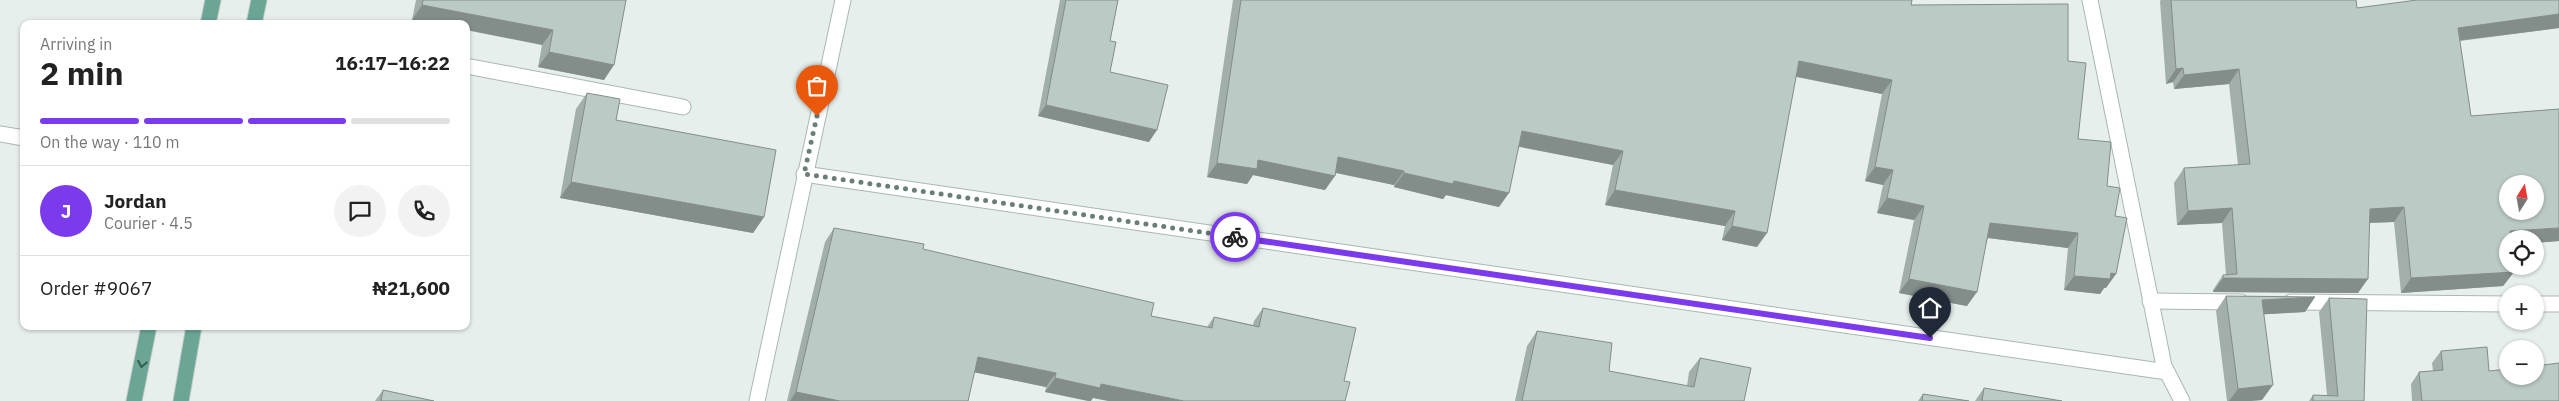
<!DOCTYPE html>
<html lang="en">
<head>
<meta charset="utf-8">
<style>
	:root { --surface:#fff; --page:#f2f2f2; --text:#222; --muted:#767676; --line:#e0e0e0; --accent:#7c3aed }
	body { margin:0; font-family:"IBM Plex Sans",sans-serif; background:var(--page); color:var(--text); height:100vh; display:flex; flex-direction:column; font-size:19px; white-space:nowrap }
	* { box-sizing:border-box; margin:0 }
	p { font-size:16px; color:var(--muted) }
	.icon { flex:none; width:28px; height:28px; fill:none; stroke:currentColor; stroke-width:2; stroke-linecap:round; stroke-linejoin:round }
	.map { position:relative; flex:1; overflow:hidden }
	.side { position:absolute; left:20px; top:20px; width:450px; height:310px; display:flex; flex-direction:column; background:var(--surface); border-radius:10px; box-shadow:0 1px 4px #0004 }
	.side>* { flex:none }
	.needle { width:32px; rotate:11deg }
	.buttons { position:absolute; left:2499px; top:175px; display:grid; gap:10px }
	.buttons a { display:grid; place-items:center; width:45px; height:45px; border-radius:50%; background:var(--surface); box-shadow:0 1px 4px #0004; font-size:25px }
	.pin { position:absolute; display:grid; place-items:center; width:42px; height:42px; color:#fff; margin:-51px -21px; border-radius:50% 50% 50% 0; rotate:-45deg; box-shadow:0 0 5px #0007 }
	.pin .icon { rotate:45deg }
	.courier { position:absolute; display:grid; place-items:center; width:50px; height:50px; margin:-25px; border:4px solid #7c3aed; border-radius:50%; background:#fff; color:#222; box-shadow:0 1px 6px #0007 }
	.summary em { font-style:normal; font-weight:800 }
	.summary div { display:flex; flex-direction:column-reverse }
	.summary { display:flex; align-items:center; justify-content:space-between; height:85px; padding:0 20px }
	h1 { font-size:32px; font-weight:800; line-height:38px }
	.bar { display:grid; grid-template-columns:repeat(4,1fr); gap:8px 5px; align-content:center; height:60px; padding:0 20px }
	.bar i { height:6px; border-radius:4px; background:var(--line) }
	.bar .active { background:var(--accent) }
	.bar p { grid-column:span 4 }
	.line { display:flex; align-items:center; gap:12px; padding:0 20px; border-top:1px solid var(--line) }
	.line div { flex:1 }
	.round { display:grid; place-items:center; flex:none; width:52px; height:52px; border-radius:26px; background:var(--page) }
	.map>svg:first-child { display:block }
</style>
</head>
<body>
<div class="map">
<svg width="2559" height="401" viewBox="0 0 2559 401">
	<rect width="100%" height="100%" fill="#e6efeb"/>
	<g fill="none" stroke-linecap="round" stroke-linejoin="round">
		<defs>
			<g id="street">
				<path d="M 2090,0 L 2164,366 L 2182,401"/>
				<path d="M 466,66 L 683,107"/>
				<path d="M 0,134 L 24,138"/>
				<path d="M 804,174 L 2167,372"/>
				<path d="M 2150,301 L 2241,302"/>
				<path d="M 2291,302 L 2508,304"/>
				<path d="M 2535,304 L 2559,304"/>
				<path d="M 757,401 L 843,0"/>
			</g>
			<g id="primary">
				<path d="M 208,24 L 213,0"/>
				<path d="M 254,24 L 259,0"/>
				<path d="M 134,401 L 149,326"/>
				<path d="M 181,401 L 194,326"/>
			</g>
		</defs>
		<use href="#street" stroke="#a8b8b2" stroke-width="17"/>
		<use href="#primary" stroke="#c2cac8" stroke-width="17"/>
		<use href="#street" stroke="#fff" stroke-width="15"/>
		<use href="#primary" stroke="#6aa596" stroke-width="15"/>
	</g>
	<g fill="#a1aea9">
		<path d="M 416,0 L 626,0 L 604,80 L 538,67 L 542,45 L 466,24 L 432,24 L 412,20 Z"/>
		<path d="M 1060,0 L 1118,0 L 1110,41 L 1110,72 L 1149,142 L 1038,116 Z"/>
		<path d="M 1233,0 L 1912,0 L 1911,5 L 2068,61 L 2078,139 L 2107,186 L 2115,216 L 2106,288 L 2104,288 L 2100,294 L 2064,290 L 2068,248 L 1988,238 L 1967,306 L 1899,293 L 1914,220 L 1877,213 L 1883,185 L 1865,181 L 1882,94 L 1796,77 L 1757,247 L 1722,240 L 1725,226 L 1605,205 L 1613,165 L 1519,147 L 1499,207 L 1446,195 L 1443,199 L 1394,187 L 1394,185 L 1335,173 L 1325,190 L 1253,175 L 1247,184 L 1207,177 Z"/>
		<path d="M 2161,0 L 2356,0 L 2357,8 L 2559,0 L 2559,28 L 2460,41 L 2471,116 L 2559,241 L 2535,243 L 2535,239 L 2508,239 L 2514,272 L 2503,286 L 2401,293 L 2394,222 L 2370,223 L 2358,293 L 2213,292 L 2213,290 L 2223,275 L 2226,275 L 2222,223 L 2177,225 L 2174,183 L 2184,168 L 2238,165 L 2229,84 L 2174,89 L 2173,82 L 2166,84 L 2160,1 Z"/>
		<path d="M 587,93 L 616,120 L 764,217 L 753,233 L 560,198 L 576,109 Z"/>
		<path d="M 834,228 L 923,249 L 1151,316 L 1207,327 L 1214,317 L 1253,325 L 1254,321 L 1263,308 L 1356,328 L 1093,398 L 1045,392 L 1046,387 L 974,372 L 968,401 L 787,401 L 825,242 Z"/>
		<path d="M 2226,296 L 2315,297 L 2305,312 L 2264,314 L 2262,400 L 2250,401 L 2227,401 L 2216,311 Z"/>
		<path d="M 2329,298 L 2364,401 L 2309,401 L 2313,395 L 2327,395 L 2319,312 Z"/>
		<path d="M 1537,331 L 1609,371 L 1687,386 L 1689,372 L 1700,358 L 1744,401 L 1515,401 L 1527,346 Z"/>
		<path d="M 2441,351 L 2489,371 L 2559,401 L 2412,401 L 2411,384 L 2419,372 L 2433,371 L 2432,363 Z"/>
		<path d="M 1984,388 L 2062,401 L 1975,401 Z"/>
		<path d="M 383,390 L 434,401 L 375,401 Z"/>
		<path d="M 1923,394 L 1969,401 L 1918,401 Z"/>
	</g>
	<g fill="#838d89">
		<path d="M 422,5 L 553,30 L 542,45 L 466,30 L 466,24 L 432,24 L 412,20 Z"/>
		<path d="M 2559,14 L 2559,28 L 2447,42 L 2458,28 Z"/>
		<path d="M 549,52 L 614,65 L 604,80 L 538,67 Z"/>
		<path d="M 1799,61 L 1892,80 L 1882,94 L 1789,75 Z"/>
		<path d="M 2183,68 L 2173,82 L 2166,84 L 2176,69 Z"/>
		<path d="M 2239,69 L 2229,84 L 2174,89 L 2184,75 Z"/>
		<path d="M 1046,105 L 1157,130 L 1149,142 L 1038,116 Z"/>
		<path d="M 1522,131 L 1623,151 L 1613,165 L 1512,145 Z"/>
		<path d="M 1338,157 L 1404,171 L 1394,185 L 1328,171 Z"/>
		<path d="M 1258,160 L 1335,176 L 1325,190 L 1253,175 L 1247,184 L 1207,177 L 1217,163 Z"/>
		<path d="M 1875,167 L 1893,170 L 1883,185 L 1865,181 Z"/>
		<path d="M 1404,173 L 1454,181 L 1509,193 L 1499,207 L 1446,195 L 1443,199 L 1394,187 Z"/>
		<path d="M 571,182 L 764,217 L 753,233 L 560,198 Z"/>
		<path d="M 1615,190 L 1735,211 L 1725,226 L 1605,205 Z"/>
		<path d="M 1887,198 L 1924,206 L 1914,220 L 1877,213 Z"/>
		<path d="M 2404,207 L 2394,222 L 2360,223 L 2370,209 Z"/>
		<path d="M 2232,208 L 2222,223 L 2177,225 L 2188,211 Z"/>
		<path d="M 1990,223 L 2078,233 L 2068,248 L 1980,237 Z"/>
		<path d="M 1732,226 L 1767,233 L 1757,247 L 1722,240 Z"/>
		<path d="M 2559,228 L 2559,241 L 2535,243 L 2535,239 L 2508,239 L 2510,231 Z"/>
		<path d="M 2514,272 L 2503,286 L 2401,293 L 2411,278 Z"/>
		<path d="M 2111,273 L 2116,274 L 2106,288 L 2104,288 L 2100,294 L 2064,290 L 2074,276 Z"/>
		<path d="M 2223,278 L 2368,279 L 2358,293 L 2213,292 Z"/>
		<path d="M 1909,279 L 1977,292 L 1967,306 L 1899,293 Z"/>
		<path d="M 2315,297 L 2305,312 L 2252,315 L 2262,300 Z"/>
		<path d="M 978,357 L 1056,373 L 1046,387 L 968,371 Z"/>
		<path d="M 1055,378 L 1101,384 L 1184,401 L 1108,401 L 1093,398 L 1091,401 L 1088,401 L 1045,392 Z"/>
		<path d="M 2273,385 L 2262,400 L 2250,401 L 2229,401 L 2238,389 Z"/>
		<path d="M 796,392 L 840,401 L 790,401 Z"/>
	</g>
	<g fill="#bbcac4" stroke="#838d89" fill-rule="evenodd">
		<path d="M 423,0 L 626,0 L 614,65 L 549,52 L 553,30 L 422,5 Z"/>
		<path d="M 1066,0 L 1118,0 L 1110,41 L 1116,42 L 1110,72 L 1168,85 L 1157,130 L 1046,105 Z"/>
		<path d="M 1241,0 L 1912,0 L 1911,5 L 2068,4 L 2068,61 L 2086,63 L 2078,139 L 2111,142 L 2107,186 L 2120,188 L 2115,216 L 2127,218 L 2116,274 L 2111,273 L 2110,279 L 2074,276 L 2078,233 L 1990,223 L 1977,292 L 1909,279 L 1924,206 L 1887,198 L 1893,170 L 1875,167 L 1892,80 L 1799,61 L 1767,233 L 1732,226 L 1735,211 L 1615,190 L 1623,151 L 1522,131 L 1509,193 L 1454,181 L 1453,184 L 1404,173 L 1404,171 L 1338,157 L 1335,176 L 1258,160 L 1257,169 L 1217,163 Z"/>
		<path d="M 2171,0 L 2356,0 L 2357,8 L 2417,0 L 2559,0 L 2559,14 L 2458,28 L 2471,116 L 2559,109 L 2559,228 L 2510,231 L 2511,239 L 2508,239 L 2508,266 L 2513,266 L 2514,272 L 2411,278 L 2404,207 L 2370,209 L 2368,279 L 2223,278 L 2223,275 L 2237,274 L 2232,208 L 2188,211 L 2184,168 L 2250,164 L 2239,69 L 2184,75 L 2183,68 L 2176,69 ZM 2508,184 L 2535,184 L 2535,211 L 2508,211 Z"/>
		<path d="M 587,93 L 620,99 L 616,120 L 776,150 L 764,217 L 571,182 Z"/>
		<path d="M 834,228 L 924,244 L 923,249 L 1154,303 L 1151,316 L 1212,328 L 1214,317 L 1259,327 L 1263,308 L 1356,328 L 1344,381 L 1350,382 L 1345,401 L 1184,401 L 1101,384 L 1100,388 L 1055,378 L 1056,373 L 978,357 L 968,401 L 840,401 L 796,392 Z"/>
		<path d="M 2226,296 L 2315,297 L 2262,300 L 2273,385 L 2238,389 Z"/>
		<path d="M 2329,298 L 2367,299 L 2364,401 L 2313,401 L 2313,395 L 2338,396 Z"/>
		<path d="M 1537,331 L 1612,343 L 1609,371 L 1694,387 L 1700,358 L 1751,368 L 1744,401 L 1522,401 Z"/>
		<path d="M 2487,347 L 2489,371 L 2508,369 L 2508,376 L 2535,376 L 2535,366 L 2559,363 L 2559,401 L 2422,401 L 2419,372 L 2443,370 L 2441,351 Z"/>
		<path d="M 1984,388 L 2062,401 L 1982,401 Z"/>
		<path d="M 383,390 L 434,401 L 381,401 Z"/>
		<path d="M 1923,394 L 1969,401 L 1922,401 Z"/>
	</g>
	<defs><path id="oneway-chevron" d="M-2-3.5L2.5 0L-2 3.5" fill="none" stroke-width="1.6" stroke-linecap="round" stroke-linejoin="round" transform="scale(1.25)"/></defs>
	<use stroke="#365b51" href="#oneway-chevron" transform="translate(142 364) rotate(101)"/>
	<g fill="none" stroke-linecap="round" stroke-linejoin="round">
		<path stroke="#687f78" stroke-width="5" stroke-dasharray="0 9" d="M 817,116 L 804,174 L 1235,237"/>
		<path stroke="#7c3aed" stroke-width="6" d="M 1235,237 L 1930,338"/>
	</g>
</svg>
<div class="buttons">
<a><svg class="needle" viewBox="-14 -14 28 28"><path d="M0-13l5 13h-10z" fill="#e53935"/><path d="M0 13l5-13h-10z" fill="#767676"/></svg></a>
<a><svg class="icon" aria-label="locate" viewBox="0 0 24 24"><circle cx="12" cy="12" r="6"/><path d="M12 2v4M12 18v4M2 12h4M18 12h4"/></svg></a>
<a>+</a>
<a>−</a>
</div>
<div class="pin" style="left:817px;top:116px;background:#ea580c"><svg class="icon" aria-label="bag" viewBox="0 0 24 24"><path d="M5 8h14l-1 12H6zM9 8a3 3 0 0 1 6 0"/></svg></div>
<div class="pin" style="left:1930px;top:338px;background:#1f2937"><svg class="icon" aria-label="home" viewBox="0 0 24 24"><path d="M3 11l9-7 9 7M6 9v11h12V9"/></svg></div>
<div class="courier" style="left:1235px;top:237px"><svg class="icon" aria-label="bike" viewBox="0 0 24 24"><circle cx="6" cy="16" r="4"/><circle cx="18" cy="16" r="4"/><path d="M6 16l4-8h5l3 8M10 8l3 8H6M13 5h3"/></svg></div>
<section class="side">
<div class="summary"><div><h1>2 min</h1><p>Arriving in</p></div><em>16:17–16:22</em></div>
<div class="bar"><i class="active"></i><i class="active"></i><i class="active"></i><i></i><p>On the way · 110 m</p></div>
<div class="line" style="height:90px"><b class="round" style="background:var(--accent);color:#fff">J</b><div><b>Jordan</b><p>Courier · 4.5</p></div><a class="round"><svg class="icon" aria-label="chat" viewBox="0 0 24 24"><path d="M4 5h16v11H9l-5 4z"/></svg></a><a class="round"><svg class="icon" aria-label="phone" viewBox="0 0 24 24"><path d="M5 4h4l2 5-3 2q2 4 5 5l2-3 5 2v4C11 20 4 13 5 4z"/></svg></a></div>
<div class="line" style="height:65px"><div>Order #9067</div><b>₦21,600</b></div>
</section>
</div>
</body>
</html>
